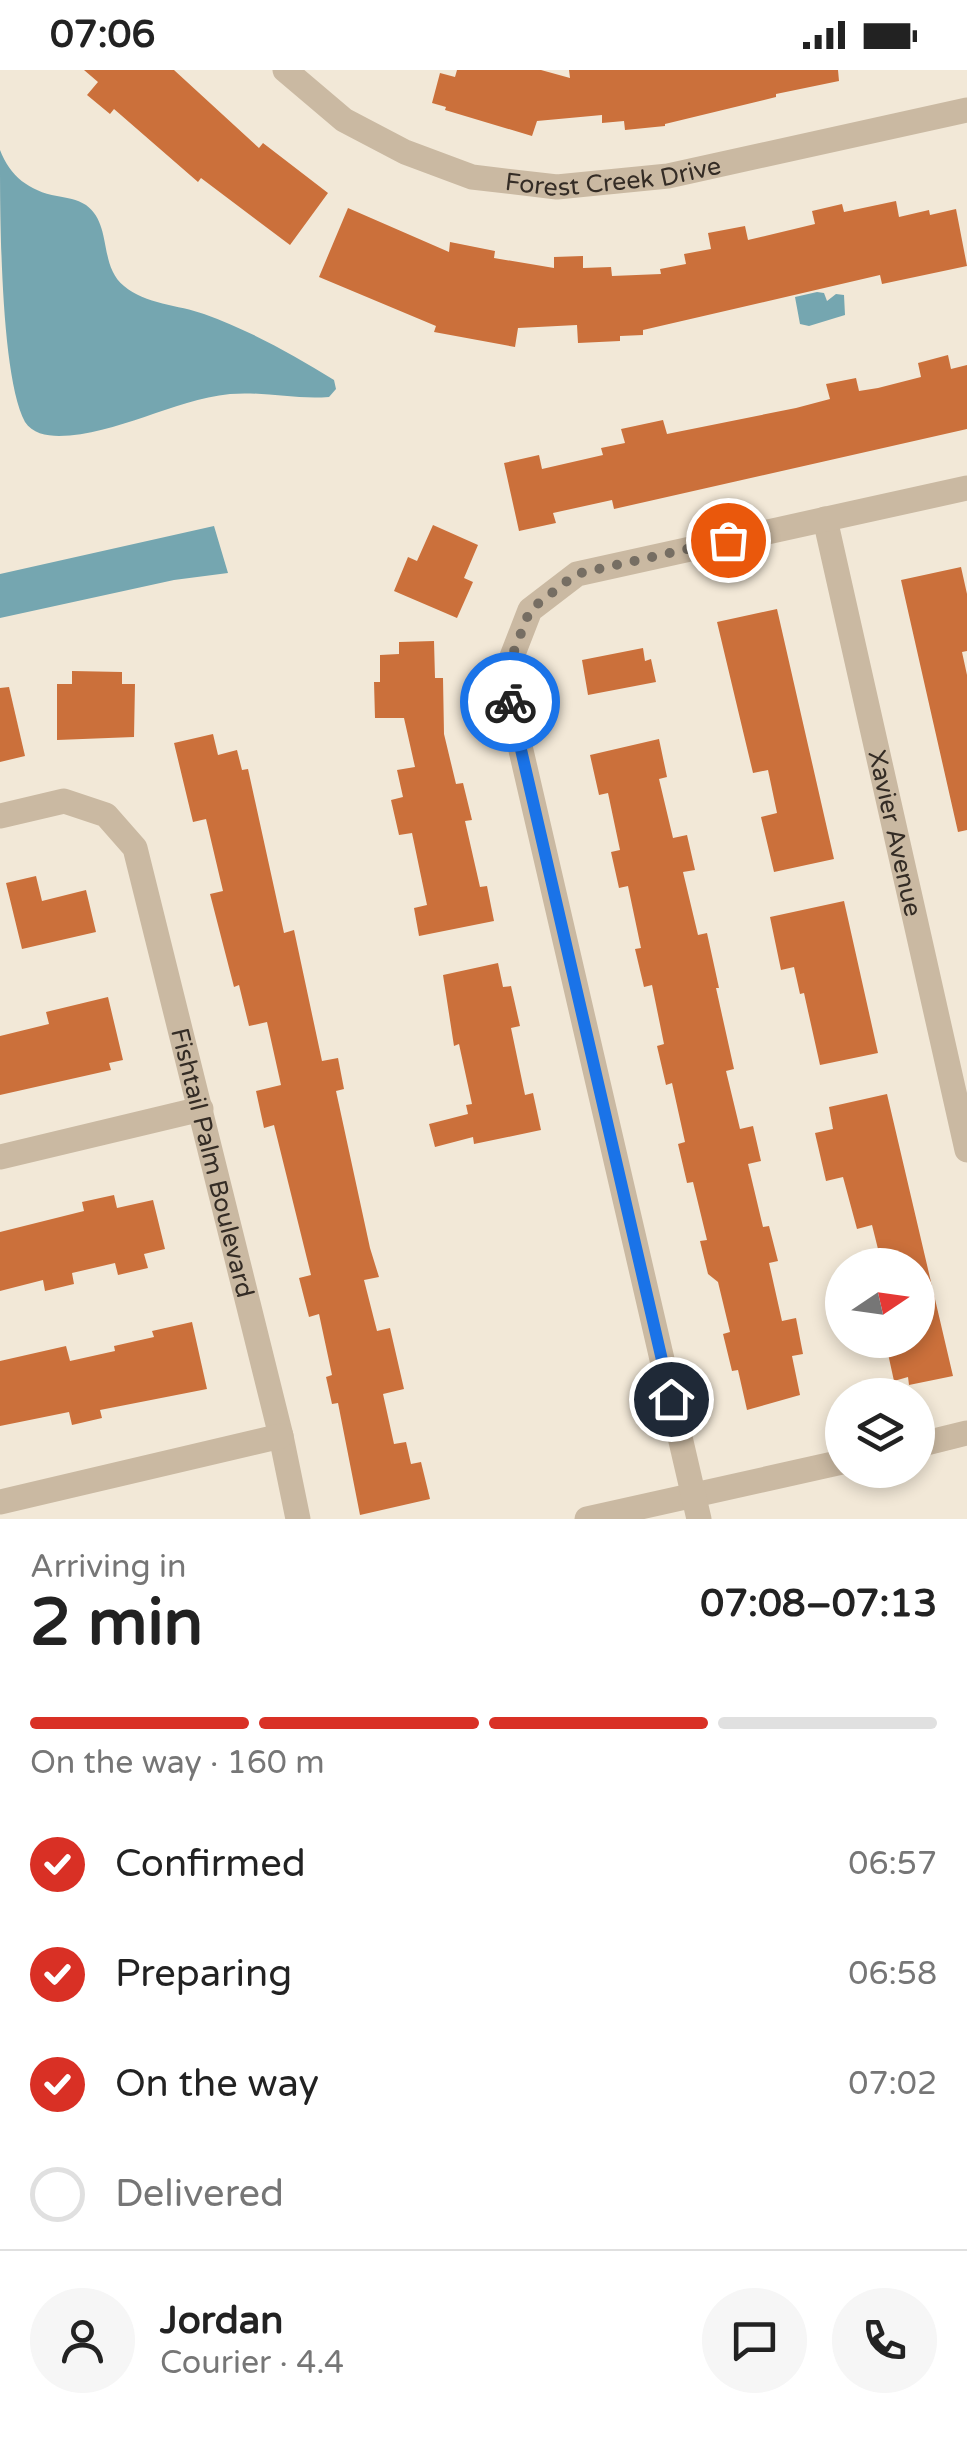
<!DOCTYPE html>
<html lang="en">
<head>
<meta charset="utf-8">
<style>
	:root { --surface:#fff; --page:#f6f6f6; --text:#222; --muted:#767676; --line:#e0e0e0; --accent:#d93025 }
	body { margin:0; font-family:"Varela Round",sans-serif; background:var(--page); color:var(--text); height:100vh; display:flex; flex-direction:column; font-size:38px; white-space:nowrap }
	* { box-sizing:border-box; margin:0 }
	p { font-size:32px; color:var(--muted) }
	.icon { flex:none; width:55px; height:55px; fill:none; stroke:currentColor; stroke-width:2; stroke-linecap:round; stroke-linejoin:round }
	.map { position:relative; height:1449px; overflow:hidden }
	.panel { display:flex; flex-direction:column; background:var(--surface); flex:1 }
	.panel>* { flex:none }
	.needle { width:65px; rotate:77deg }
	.buttons { position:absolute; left:825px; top:1178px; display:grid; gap:20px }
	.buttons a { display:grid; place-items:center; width:110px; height:110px; border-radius:50%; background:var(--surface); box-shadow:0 5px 15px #0003; font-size:50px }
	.pin { position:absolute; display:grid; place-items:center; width:85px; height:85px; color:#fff; margin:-42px; border:5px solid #fff; border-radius:50%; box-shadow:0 2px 10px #0007 }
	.courier { position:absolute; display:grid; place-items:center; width:100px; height:100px; margin:-50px; border:8px solid #1a73e8; border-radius:50%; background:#fff; color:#222; box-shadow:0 2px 12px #0007 }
	.head em { font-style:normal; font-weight:800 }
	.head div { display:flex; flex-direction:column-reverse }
	.head { display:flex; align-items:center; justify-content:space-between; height:170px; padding:0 30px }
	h1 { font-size:65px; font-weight:800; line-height:75px }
	.bar { display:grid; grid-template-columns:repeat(4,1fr); gap:15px 10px; align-content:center; height:120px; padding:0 30px }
	.bar i { height:12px; border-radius:8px; background:var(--line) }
	.bar .active { background:var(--accent) }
	.bar p { grid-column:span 4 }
	.line { display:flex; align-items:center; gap:25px; padding:0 30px; border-top:2px solid var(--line) }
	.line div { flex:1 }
	.round { display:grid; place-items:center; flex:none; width:105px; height:105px; border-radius:52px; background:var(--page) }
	ol { padding:0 30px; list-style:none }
	li { display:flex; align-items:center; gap:30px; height:110px }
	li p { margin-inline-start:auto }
	li .icon { padding:10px; border-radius:50%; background:var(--accent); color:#fff; stroke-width:4 }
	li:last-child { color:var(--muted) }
	li i { width:55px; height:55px; border:5px solid var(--line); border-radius:50% }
	.status { display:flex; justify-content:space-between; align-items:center; height:70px; padding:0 50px; background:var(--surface); direction:ltr }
	.status svg { height:28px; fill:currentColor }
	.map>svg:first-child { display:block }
</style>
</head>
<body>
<div class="status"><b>07:06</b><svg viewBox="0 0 49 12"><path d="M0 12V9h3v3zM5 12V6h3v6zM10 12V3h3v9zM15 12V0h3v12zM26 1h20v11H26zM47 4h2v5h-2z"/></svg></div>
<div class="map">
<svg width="967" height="1449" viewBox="0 0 967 1449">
	<rect width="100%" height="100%" fill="#f2e8d7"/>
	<g fill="#75a6b0">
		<path d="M 0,80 C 10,106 29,121 57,126 C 68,128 76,129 86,135 C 113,155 98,195 124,216 C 145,234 179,235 204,244 C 251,261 292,284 334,310 L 336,319 L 329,327 C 296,330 263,321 230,324 C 172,330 117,365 59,366 C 46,366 32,363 25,352 C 0,305 0,141 0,80 Z"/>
		<path d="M 817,222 L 824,223 L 827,231 L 836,224 L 844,225 L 845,245 L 809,256 L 800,254 L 795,227 Z"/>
		<path d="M 214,456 L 228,503 L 174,510 L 0,548 L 0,504 Z"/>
	</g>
	<g fill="#cb703b">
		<path d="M 84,0 L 174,0 L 259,78 L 263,73 L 328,123 L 290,175 L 201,108 L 198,112 L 114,39 L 110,44 L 87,25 L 98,12 Z"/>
		<path d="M 457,0 L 541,0 L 570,8 L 569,0 L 838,0 L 839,11 L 776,24 L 776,27 L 665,54 L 665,56 L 625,60 L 624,51 L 602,53 L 602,45 L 537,51 L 532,66 L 445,40 L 446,37 L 432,33 L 440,3 L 455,7 Z"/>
		<path d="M 896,131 L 899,147 L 929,140 L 930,145 L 956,139 L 967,196 L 882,214 L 880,205 L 643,260 L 643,265 L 620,266 L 620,271 L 578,273 L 577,255 L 518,258 L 515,277 L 434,262 L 436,256 L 319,207 L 348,138 L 449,182 L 450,172 L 495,181 L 494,188 L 554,198 L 554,187 L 583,186 L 583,198 L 611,197 L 612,206 L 661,204 L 660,199 L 686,194 L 684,184 L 711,179 L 708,163 L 745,156 L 748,170 L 815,154 L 812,141 L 842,134 L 844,142 Z"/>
		<path d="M 948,285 L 951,299 L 967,295 L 967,359 L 614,439 L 612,430 L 553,443 L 556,453 L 519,461 L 504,393 L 539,385 L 542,399 L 603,385 L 601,378 L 625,373 L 621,359 L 663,350 L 667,364 L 796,338 L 830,329 L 826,314 L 856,308 L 859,321 L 878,318 L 921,307 L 918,293 Z"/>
		<path d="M 433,455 L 478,475 L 464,508 L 473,512 L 457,548 L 394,521 L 408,487 L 417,491 Z"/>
		<path d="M 961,497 L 967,524 L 967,581 L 962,582 L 967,605 L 967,760 L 958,762 L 901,510 Z"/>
		<path d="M 777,539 L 834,789 L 774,802 L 761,747 L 777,743 L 768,700 L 753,703 L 717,552 Z"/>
		<path d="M 434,571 L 435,608 L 443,608 L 444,664 L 456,714 L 463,713 L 472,750 L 465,751 L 480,817 L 487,816 L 494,851 L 419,866 L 414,838 L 427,835 L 412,763 L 399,765 L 391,730 L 403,727 L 397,700 L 415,697 L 404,648 L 375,648 L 374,612 L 380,612 L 380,585 L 399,584 L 399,572 Z"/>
		<path d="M 643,578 L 645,591 L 651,589 L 656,612 L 588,625 L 582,590 Z"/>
		<path d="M 72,601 L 122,602 L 122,614 L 135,614 L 134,667 L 57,670 L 57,614 L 72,614 Z"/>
		<path d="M 9,617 L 25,686 L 0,692 L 0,618 Z"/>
		<path d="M 213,664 L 218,685 L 237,680 L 242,700 L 248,699 L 284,863 L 294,860 L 322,991 L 338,988 L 344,1019 L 336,1021 L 370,1178 L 379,1207 L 364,1210 L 377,1261 L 390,1258 L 404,1319 L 383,1324 L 394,1374 L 406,1372 L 411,1394 L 421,1392 L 430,1429 L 360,1445 L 338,1333 L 332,1334 L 326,1307 L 332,1305 L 319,1244 L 309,1247 L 299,1208 L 311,1205 L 274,1055 L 264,1058 L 256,1021 L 281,1015 L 267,952 L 249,956 L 239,915 L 234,917 L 210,824 L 223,821 L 206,749 L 193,752 L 174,673 Z"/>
		<path d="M 659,669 L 667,707 L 659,709 L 673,768 L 687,765 L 695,800 L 683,802 L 698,865 L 707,863 L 719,918 L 716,918 L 734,999 L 726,1001 L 740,1059 L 753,1056 L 761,1091 L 748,1094 L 763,1157 L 769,1156 L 778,1191 L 769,1193 L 782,1251 L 796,1248 L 803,1284 L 792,1286 L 800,1325 L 747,1340 L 738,1300 L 732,1301 L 723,1264 L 730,1262 L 718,1212 L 708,1204 L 700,1171 L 707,1170 L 693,1112 L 687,1113 L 678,1074 L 685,1072 L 672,1013 L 666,1015 L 657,976 L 664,974 L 652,915 L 644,917 L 635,879 L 641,878 L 628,816 L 619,818 L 611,782 L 620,780 L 608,723 L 599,725 L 590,685 Z"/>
		<path d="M 36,806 L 42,831 L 86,820 L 96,862 L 22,879 L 6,813 Z"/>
		<path d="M 844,831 L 878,983 L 820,995 L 804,923 L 800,924 L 794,897 L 781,900 L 770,847 Z"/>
		<path d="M 498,893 L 503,917 L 511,916 L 520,956 L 511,958 L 525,1025 L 533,1023 L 541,1060 L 474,1074 L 473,1067 L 435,1077 L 429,1054 L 468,1044 L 466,1035 L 472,1034 L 459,974 L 454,976 L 443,905 Z"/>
		<path d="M 108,927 L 123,990 L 109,993 L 111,1000 L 0,1025 L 0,966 L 49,954 L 46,942 Z"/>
		<path d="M 887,1024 L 953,1306 L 909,1315 L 908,1307 L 894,1311 L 885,1270 L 918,1270 L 918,1195 L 882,1195 L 872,1155 L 857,1159 L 843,1107 L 826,1111 L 815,1063 L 833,1059 L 829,1037 Z"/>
		<path d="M 114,1125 L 117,1138 L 153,1130 L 165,1179 L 144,1184 L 148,1198 L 118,1205 L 115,1193 L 72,1203 L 74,1214 L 45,1221 L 43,1210 L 0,1221 L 0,1162 L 84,1141 L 82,1132 Z"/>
		<path d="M 192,1252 L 207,1319 L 100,1340 L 102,1348 L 72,1355 L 69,1342 L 0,1356 L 0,1291 L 66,1276 L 70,1291 L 115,1281 L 114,1276 L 154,1267 L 152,1261 Z"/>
	</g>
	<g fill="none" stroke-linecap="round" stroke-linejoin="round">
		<g stroke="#cab9a2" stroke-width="25">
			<path id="s1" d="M 285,0 L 344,50 L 405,82 L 472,107 L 557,117 L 668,106 L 967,40"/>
			<path id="s2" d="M 825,449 L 967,1080"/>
			<path id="s3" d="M 0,746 L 64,731 L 106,745 L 135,778 L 281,1366 L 298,1449"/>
			<path d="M 0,1087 L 201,1039"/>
			<path d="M 918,1375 L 967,1363"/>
			<path d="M 0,1432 L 281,1366"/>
			<path d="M 587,1449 L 842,1392"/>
			<path d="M 699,1449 L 504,607 L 530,540 L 577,504 L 967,418"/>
		</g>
	</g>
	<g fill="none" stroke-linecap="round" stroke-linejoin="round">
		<path stroke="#766e63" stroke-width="10" stroke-dasharray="0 18" d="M 510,632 L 504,607 L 530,540 L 576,504 L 728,470"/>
		<path stroke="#1a73e8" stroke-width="12" d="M 510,632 L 671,1329"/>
	</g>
	<g text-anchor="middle" stroke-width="9" stroke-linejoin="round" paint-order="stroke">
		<g font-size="25" fill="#342c25" stroke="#faf2e3">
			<text dy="9" stroke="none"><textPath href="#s1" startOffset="360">Forest Creek Drive</textPath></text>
			<text dy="9" stroke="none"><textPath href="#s2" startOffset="322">Xavier Avenue</textPath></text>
			<text dy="9" stroke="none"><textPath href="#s3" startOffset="478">Fishtail Palm Boulevard</textPath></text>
		</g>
	</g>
</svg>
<div class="buttons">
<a><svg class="needle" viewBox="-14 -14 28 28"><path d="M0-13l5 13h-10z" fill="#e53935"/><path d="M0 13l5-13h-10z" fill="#767676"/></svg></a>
<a><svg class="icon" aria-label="layers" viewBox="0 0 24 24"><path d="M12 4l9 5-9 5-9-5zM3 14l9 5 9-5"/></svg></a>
</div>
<div class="pin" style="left:728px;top:470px;background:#ea580c"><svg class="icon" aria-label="bag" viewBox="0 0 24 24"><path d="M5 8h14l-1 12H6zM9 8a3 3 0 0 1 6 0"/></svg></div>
<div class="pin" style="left:671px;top:1329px;background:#1f2937"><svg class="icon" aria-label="home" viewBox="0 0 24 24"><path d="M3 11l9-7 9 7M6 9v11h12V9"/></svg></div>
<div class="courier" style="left:510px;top:632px"><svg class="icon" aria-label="bike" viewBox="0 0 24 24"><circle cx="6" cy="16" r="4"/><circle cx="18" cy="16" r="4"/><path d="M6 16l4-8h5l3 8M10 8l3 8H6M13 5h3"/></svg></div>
</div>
<section class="panel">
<div class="head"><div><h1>2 min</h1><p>Arriving in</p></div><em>07:08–07:13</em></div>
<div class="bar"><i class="active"></i><i class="active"></i><i class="active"></i><i></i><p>On the way · 160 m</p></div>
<ol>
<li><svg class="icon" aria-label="check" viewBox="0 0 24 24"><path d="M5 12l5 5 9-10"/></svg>Confirmed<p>06:57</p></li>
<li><svg class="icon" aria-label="check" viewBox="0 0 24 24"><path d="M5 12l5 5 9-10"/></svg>Preparing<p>06:58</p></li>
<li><svg class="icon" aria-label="check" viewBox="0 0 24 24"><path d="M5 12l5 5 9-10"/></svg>On the way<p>07:02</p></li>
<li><i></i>Delivered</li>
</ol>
<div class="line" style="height:180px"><a class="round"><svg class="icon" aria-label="person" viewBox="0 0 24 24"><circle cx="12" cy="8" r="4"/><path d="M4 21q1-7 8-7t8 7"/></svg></a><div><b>Jordan</b><p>Courier · 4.4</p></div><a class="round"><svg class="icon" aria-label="chat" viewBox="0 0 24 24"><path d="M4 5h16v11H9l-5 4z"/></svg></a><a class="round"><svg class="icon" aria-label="phone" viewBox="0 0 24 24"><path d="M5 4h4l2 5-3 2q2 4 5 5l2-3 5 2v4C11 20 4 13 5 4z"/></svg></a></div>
</section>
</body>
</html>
